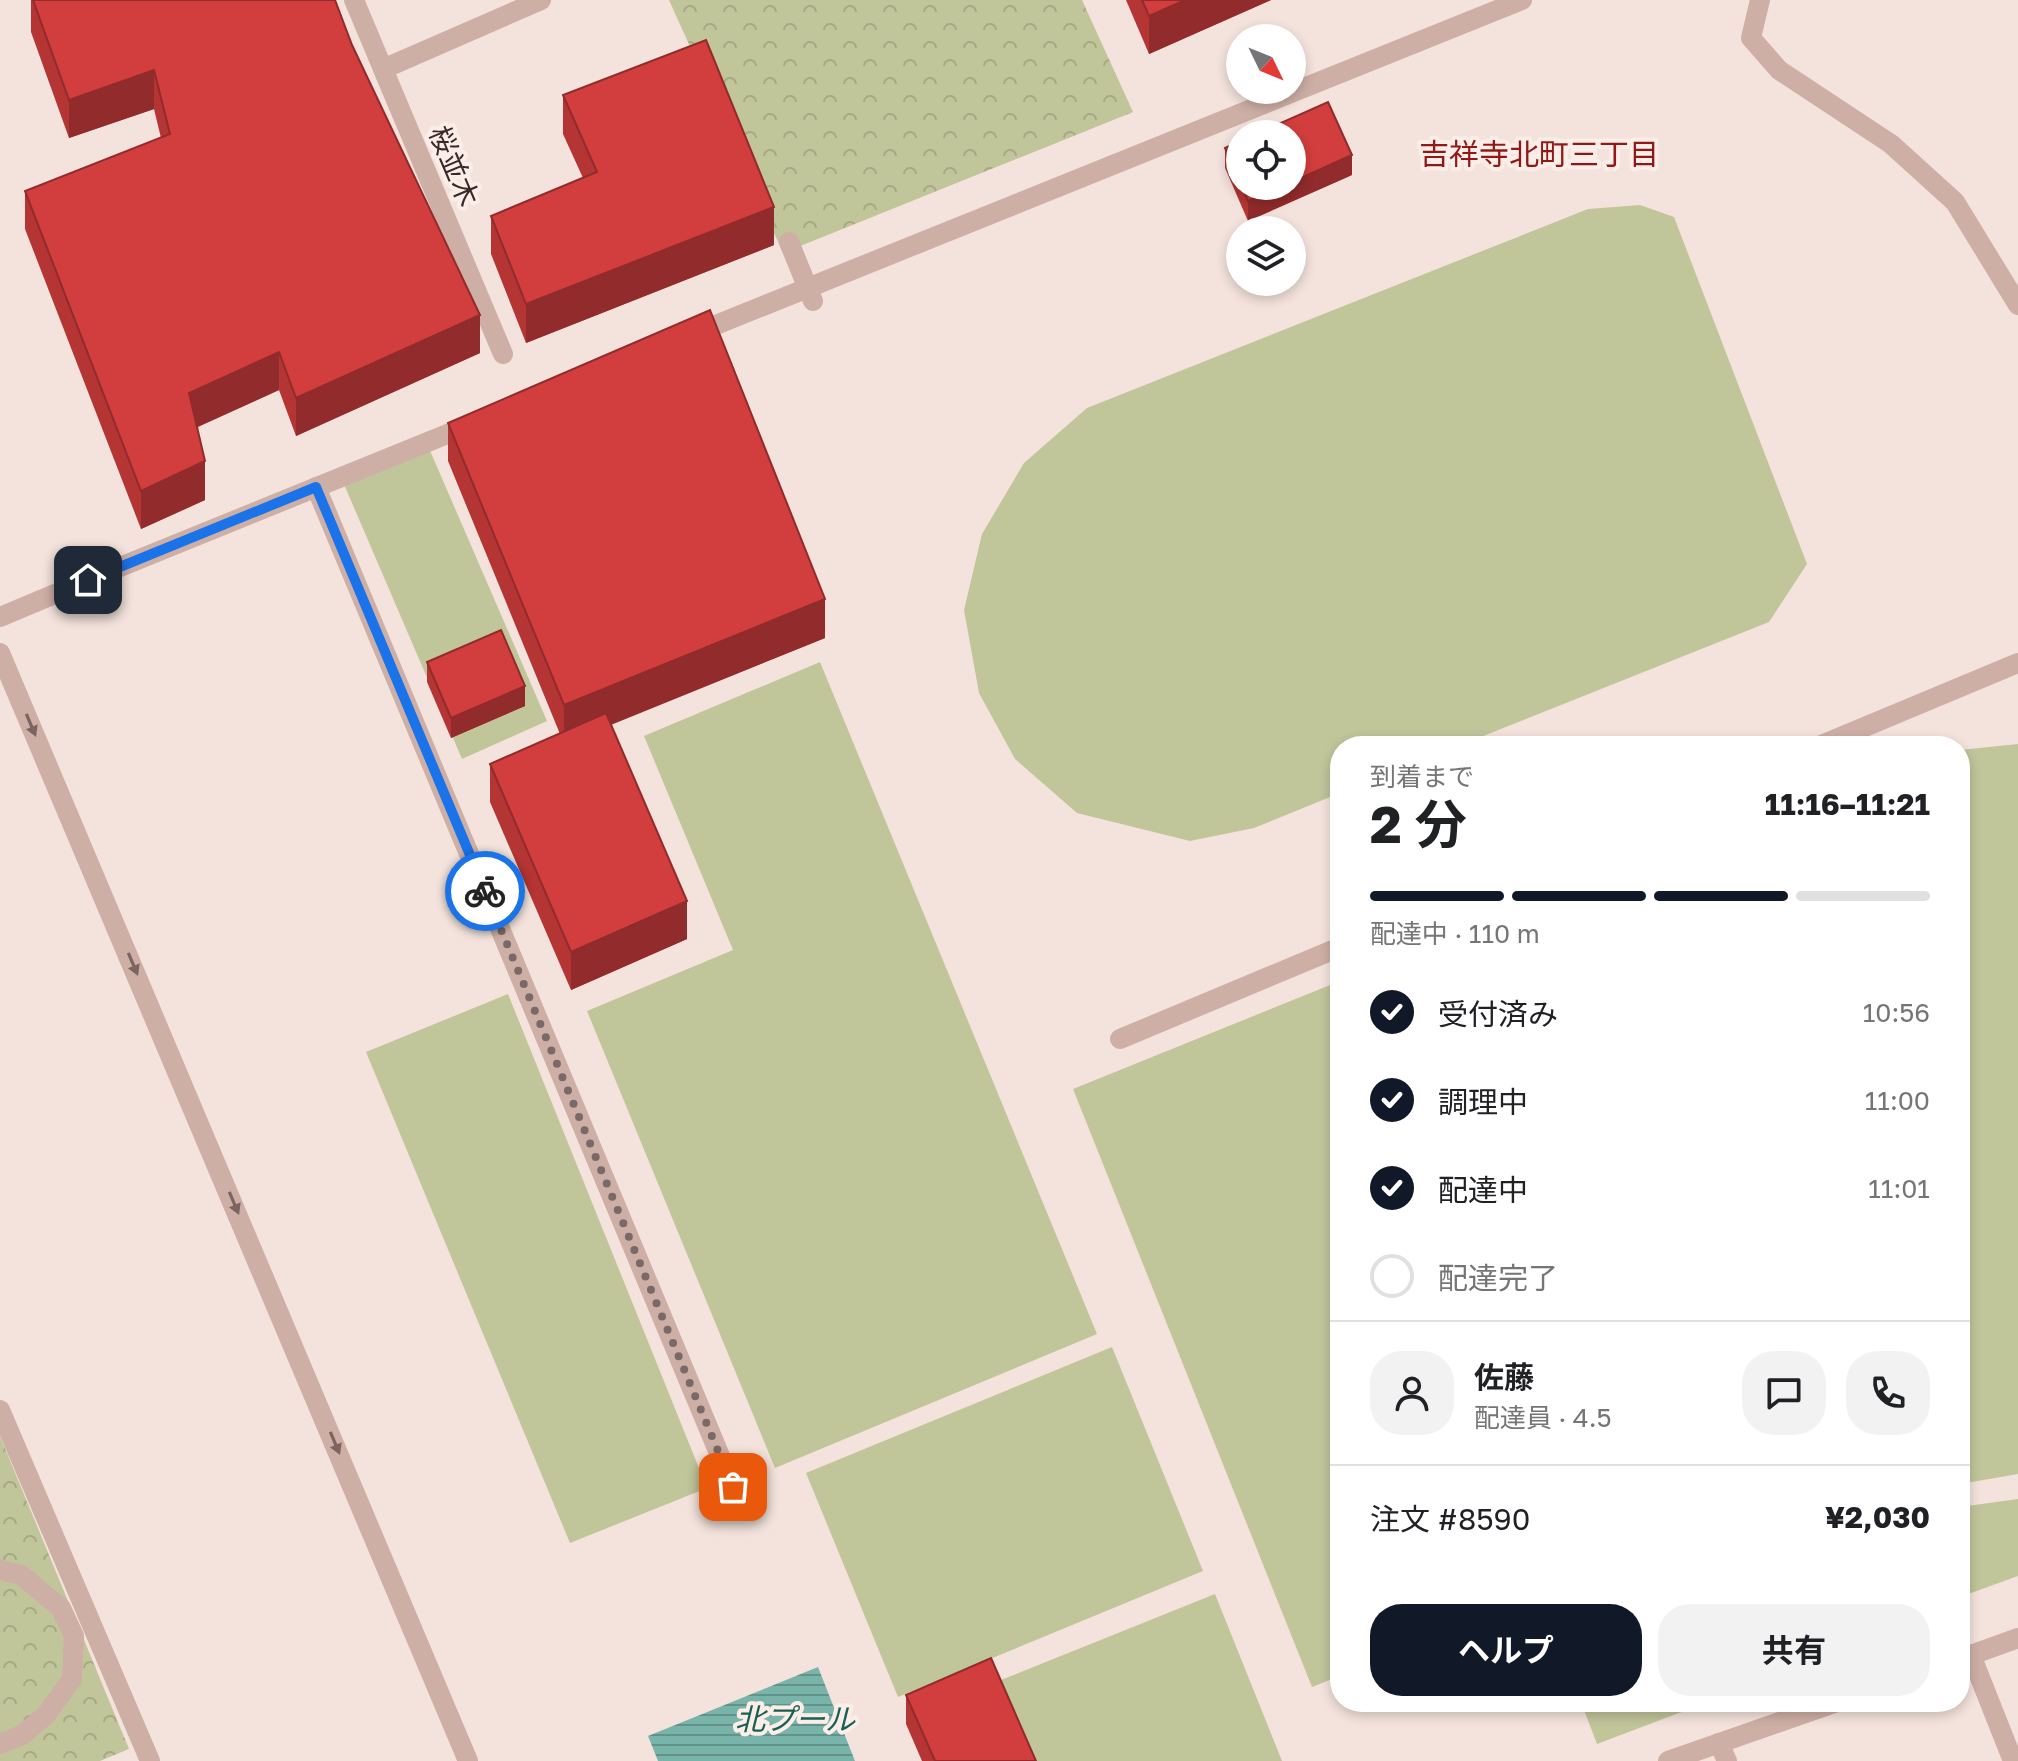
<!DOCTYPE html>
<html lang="ja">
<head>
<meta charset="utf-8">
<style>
	:root { --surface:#fff; --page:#f2f2f2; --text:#202124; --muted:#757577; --line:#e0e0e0; --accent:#111827 }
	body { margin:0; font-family:"Golos Text","Noto Sans JP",sans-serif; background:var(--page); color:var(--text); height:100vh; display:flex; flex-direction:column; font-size:30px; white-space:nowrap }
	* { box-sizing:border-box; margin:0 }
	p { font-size:26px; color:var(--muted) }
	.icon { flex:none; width:44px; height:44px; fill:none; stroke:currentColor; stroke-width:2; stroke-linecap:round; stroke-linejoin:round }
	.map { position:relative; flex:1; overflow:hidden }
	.drawer { position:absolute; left:1330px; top:736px; width:640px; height:976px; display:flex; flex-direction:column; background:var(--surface); border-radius:32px; box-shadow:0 4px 12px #0003 }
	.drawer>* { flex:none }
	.needle { width:52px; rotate:133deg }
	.controls { position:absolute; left:1226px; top:24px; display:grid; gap:16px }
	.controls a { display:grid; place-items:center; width:80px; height:80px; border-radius:50%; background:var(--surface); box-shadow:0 4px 12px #0003; font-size:40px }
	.pin { position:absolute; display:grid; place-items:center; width:68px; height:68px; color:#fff; margin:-34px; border-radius:16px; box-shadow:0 4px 12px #0006 }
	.courier { position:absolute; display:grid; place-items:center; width:80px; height:80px; margin:-40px; border:6px solid #1a73e8; border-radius:50%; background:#fff; color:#222; box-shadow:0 2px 10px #0007 }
	.headline em { font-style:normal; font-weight:700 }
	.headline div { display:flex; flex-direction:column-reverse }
	.headline { display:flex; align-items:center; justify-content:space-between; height:136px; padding:0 40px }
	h1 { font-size:52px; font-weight:700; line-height:60px }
	.bar { display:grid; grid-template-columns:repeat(4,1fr); gap:12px 8px; align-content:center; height:96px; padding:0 40px }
	.bar i { height:10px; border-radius:6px; background:var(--line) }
	.bar .on { background:var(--accent) }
	.bar p { grid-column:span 4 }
	.line { display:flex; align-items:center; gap:20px; padding:0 40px; border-top:2px solid var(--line) }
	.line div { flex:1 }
	.round { display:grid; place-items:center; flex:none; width:84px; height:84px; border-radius:32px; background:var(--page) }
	ol { padding:0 40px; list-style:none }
	li { display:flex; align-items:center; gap:24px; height:88px }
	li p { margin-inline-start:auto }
	li .icon { padding:8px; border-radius:50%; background:var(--accent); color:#fff; stroke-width:4 }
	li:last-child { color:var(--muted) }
	li i { width:44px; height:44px; border:4px solid var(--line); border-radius:50% }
	.cta { display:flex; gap:16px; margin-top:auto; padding:16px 40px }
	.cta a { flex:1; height:92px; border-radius:32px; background:var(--accent); color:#fff; font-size:32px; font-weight:700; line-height:92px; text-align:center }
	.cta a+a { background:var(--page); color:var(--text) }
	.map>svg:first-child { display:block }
</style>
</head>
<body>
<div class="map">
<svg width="2018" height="1761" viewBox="0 0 2018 1761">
	<defs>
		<pattern id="forest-crowns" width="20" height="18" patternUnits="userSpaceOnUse" patternTransform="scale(2)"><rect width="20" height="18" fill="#c1c59a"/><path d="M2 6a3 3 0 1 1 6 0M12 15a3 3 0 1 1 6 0" fill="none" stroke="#a7a985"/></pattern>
		<pattern id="water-rules" width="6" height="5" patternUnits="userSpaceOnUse" patternTransform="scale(2)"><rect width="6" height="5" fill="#78b4a9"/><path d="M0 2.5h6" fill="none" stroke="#63928a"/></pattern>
	</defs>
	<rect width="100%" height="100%" fill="#f4e3dc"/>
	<g fill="#c1c59a">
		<path d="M 1640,205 L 1674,217 L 1807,564 L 1769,622 L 1458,746 L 1340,746 L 1340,793 L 1254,828 L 1190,841 L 1077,813 L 1015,759 L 979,693 L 964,610 L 982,534 L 1024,463 L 1087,408 L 1588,209 Z"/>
		<path d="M 428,446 L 547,721 L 462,759 L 343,482 Z"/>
		<path d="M 820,662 L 1097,1334 L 775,1468 L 587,1011 L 733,950 L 644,736 Z"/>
		<path d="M 2018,744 L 2018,1474 L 1960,1484 L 1960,750 Z"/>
		<path d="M 1340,981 L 1340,1676 L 1312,1687 L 1073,1089 Z"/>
		<path d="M 508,994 L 707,1488 L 570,1543 L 366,1052 Z"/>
		<path d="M 1112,1347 L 1203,1571 L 898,1697 L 806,1473 Z"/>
		<path d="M 2018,1499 L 2018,1576 L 1960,1597 L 1960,1507 Z"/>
		<path d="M 1215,1594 L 1282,1761 L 1034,1761 L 1001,1680 Z"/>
		<path d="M 1581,1702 L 1708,1702 L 1597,1744 Z"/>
	</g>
	<g fill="url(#forest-crowns)">
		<path d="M 669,0 L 1082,0 L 1133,112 L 783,253 Z"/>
		<path d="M 0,1436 L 129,1749 L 100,1761 L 0,1761 Z"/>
	</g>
	<path fill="url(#water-rules)" d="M 818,1667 L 855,1761 L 658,1761 L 648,1736 Z"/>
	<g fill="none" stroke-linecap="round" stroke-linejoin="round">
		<g stroke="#ceafa6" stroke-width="20">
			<path d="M 354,0 L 383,69 L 541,0"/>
			<path d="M 1760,0 L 1751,38 L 1779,70 L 1891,144 L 1955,202 L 2018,305"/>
			<path d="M 0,617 L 88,580"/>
			<path d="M 1819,746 L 2018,663"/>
			<path d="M 1120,1039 L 1340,947"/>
			<path d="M 0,1410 L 150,1761"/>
			<path d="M 1971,1655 L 2013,1761"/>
			<path d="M 1719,1743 L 1727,1761"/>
		</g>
		<g stroke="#ceafa6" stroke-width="20">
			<path d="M 383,69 L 503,354"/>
			<path d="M 789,242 L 813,301"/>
			<path d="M 691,335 L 1522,0"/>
			<path d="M 316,487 L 733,1487"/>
			<path d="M 88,580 L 472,424"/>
			<path d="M 0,653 L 468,1761"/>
			<path d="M 0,1570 L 21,1575 L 61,1608 L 74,1636 L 72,1679 L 46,1715 L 22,1735 L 0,1744"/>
			<path d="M 1960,1659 L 2018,1638"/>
			<path d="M 1668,1761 L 1837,1702"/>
		</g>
	</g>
	<g fill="#b43534">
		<path d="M 31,0 L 335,0 L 352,45 L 480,353 L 296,436 L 279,390 L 197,427 L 205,500 L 141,529 L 25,229 L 25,191 L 161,138 L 154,109 L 69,138 L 31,32 Z"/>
		<path d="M 1126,0 L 1271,0 L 1149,54 Z"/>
		<path d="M 563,95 L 774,245 L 526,343 L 491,254 L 491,216 L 583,178 L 563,134 Z"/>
		<path d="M 1240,141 L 1240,186 L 1292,186 L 1352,175 L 1248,221 L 1225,168 L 1225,148 Z"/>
		<path d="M 448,423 L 825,638 L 611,724 L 687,939 L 571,990 L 490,802 L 490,764 L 560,734 L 448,461 Z"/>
		<path d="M 427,662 L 525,706 L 451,738 L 427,682 Z"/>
		<path d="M 906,1695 L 1036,1761 L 922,1761 L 906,1724 Z"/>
	</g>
	<g fill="#922b2b">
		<path d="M 1185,0 L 1271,0 L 1149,54 L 1149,16 Z"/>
		<path d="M 154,70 L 154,109 L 69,138 L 69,100 Z"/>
		<path d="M 1352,155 L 1352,175 L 1248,221 L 1248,201 L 1282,186 L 1292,186 L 1292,182 Z"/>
		<path d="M 774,207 L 774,245 L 526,343 L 526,304 Z"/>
		<path d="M 480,315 L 480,353 L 296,436 L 296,398 Z"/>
		<path d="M 279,352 L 279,390 L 189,431 L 189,393 Z"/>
		<path d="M 205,461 L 205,500 L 141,529 L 141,491 Z"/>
		<path d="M 825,599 L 825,638 L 564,744 L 564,705 Z"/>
		<path d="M 525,686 L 525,706 L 451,738 L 451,718 Z"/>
		<path d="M 687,901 L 687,939 L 571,990 L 571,952 Z"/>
	</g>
	<g fill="#d13e3d" stroke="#922b2b" stroke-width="2">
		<path d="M 33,0 L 335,0 L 352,45 L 480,315 L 296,398 L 279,352 L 189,393 L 205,461 L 141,491 L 25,191 L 170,134 L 154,70 L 69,100 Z"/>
		<path d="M 1142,0 L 1185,0 L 1149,16 Z"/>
		<path d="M 706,40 L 774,207 L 526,304 L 491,216 L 597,172 L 563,95 Z"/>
		<path d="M 1328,102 L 1352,155 L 1292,182 L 1292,134 L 1256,134 Z"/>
		<path d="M 1240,141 L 1240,182 L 1225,148 Z"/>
		<path d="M 1242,186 L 1282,186 L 1248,201 Z"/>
		<path d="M 710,310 L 825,599 L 564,705 L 448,423 Z"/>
		<path d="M 501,630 L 525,686 L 451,718 L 427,662 Z"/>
		<path d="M 606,713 L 687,901 L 571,952 L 490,764 Z"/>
		<path d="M 991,1658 L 1036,1761 L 935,1761 L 906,1695 Z"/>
	</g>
	<defs><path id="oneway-solid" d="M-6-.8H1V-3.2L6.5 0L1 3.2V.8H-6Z" transform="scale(2)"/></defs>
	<g fill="#7c6561">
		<use href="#oneway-solid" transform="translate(31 725) rotate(67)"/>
		<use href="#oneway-solid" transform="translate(133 964) rotate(67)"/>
		<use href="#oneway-solid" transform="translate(234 1203) rotate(67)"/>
		<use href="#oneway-solid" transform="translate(335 1443) rotate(67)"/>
	</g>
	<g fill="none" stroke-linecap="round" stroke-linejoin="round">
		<path stroke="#7a6a67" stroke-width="8" stroke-dasharray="0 14.4" d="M 485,891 L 733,1487"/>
		<path stroke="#1a73e8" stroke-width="10" d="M 88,580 L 316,487 L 485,891"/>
	</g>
	<g text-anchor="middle" stroke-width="8" stroke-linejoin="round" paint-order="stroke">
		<g font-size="28" fill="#392928" stroke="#fbeee9">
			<text transform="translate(454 166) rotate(67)" y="10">桜並木</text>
		</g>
		<g font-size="30" fill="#901918" stroke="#fbeee9">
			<text x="1539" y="165">吉祥寺北町三丁目</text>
		</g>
		<g font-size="30" font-style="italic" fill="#195f53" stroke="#fbeee9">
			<text x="795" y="1730">北プール</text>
		</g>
	</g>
</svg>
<div class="controls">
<a><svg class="needle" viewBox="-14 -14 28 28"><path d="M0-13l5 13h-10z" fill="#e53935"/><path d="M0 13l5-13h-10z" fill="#757577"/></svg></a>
<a><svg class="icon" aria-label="locate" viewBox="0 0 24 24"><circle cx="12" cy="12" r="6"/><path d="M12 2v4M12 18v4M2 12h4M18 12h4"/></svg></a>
<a><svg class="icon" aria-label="layers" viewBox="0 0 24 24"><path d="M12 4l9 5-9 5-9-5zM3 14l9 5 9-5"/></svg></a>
</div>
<div class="pin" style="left:733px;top:1487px;background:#ea580c"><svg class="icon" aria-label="bag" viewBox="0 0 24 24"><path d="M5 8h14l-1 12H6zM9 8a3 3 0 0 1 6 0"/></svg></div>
<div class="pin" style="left:88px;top:580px;background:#1f2937"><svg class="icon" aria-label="home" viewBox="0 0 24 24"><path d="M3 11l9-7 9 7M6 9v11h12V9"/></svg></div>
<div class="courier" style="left:485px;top:891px"><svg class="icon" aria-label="bike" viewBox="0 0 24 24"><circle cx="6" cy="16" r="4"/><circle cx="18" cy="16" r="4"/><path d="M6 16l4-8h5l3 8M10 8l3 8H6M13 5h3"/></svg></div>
<section class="drawer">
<div class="headline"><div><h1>2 分</h1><p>到着まで</p></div><em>11:16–11:21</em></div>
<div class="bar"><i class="on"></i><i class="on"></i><i class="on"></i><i></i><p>配達中 · 110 m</p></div>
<ol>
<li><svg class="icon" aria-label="check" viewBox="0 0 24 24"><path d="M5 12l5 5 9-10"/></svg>受付済み<p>10:56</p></li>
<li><svg class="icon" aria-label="check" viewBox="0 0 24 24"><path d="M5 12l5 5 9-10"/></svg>調理中<p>11:00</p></li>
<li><svg class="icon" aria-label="check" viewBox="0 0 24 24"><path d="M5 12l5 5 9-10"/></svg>配達中<p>11:01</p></li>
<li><i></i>配達完了</li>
</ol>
<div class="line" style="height:144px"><a class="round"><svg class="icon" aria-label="person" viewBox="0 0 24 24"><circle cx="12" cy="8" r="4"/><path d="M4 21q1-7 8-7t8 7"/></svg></a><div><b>佐藤</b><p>配達員 · 4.5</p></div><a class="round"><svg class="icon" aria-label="chat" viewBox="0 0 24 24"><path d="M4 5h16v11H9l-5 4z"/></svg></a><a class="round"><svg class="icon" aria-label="phone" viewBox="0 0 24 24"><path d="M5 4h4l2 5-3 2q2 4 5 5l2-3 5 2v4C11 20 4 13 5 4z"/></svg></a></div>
<div class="line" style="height:104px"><div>注文 #8590</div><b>¥2,030</b></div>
<div class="cta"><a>ヘルプ</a><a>共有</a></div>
</section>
</div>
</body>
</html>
